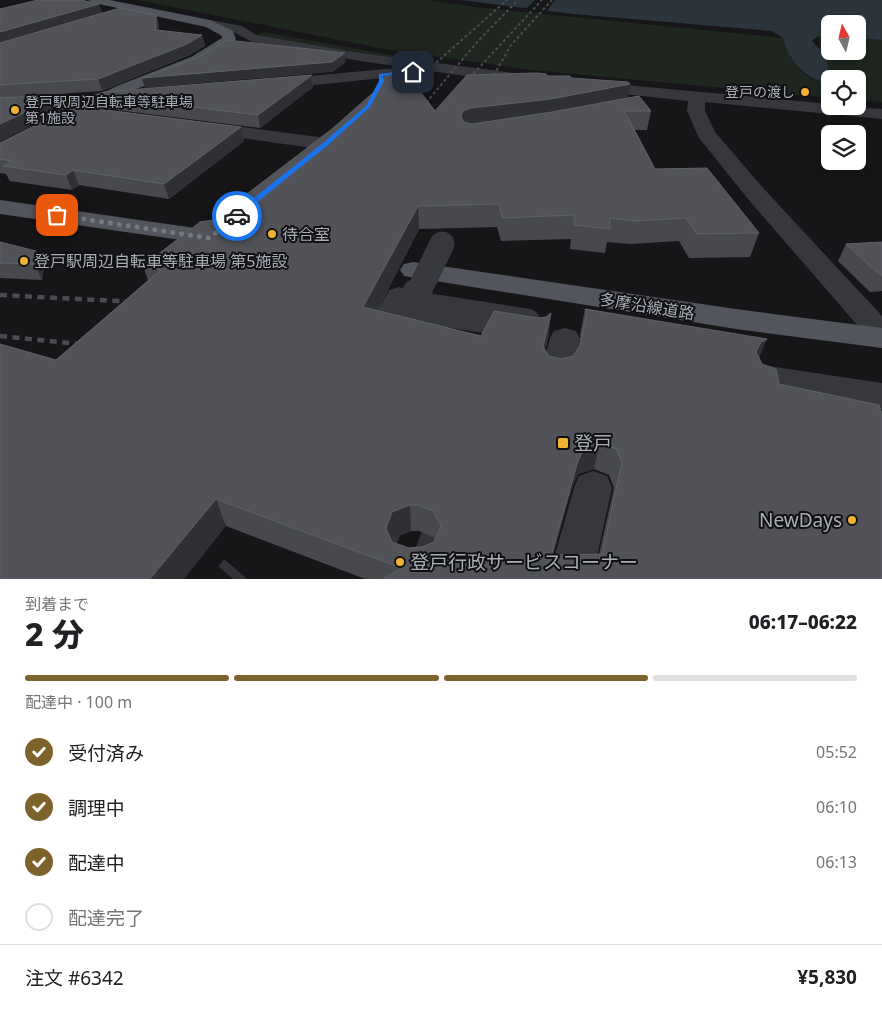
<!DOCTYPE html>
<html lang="ja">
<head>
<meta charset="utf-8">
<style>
	:root { --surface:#fff; --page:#f2f2f2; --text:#202124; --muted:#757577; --line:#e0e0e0; --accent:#7e622b }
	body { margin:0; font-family:"Noto Sans","Noto Sans JP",sans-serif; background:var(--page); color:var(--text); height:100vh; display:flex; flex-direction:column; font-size:19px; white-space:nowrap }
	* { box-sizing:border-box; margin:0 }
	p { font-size:16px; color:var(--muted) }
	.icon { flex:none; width:28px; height:28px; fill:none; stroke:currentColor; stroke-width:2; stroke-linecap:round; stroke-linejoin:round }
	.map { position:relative; height:579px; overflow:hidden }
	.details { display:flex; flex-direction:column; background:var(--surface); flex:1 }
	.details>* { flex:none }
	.needle { width:32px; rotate:352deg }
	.fabs { position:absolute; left:821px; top:15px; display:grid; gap:10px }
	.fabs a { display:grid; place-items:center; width:45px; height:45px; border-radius:8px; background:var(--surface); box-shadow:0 2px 8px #0003; font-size:25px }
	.pin { position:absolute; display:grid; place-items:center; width:42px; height:42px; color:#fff; margin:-21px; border-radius:10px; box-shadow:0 2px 8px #0006 }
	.courier { position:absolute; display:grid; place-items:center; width:50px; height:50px; margin:-25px; border:4px solid #1a73e8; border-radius:50%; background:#fff; color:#222; box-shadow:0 1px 6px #0007 }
	.overview em { font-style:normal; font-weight:800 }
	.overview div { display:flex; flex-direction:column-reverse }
	.overview { display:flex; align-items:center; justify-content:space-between; height:85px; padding:0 25px }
	h1 { font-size:32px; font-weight:800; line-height:38px }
	.bar { display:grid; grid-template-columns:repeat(4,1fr); gap:8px 5px; align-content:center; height:60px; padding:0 25px }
	.bar i { height:6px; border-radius:4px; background:var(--line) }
	.bar .active { background:var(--accent) }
	.bar p { grid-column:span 4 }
	.line { display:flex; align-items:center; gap:12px; padding:0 25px; border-top:1px solid var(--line) }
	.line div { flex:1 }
	ol { padding:0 25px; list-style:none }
	li { display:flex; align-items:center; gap:15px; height:55px }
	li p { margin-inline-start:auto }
	li .icon { padding:5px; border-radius:50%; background:var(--accent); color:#fff; stroke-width:4 }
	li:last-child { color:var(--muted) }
	li i { width:28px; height:28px; border:2px solid var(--line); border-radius:50% }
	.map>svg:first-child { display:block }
</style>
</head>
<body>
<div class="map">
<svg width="882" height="579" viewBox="0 0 882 579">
	<rect width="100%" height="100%" fill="#161618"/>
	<g fill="#1e261f">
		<path d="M 138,0 L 428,0 L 474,7 L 783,38 C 787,57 803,81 824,82 L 818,36 L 830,37 L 830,51 L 858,51 L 858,38 L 882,40 L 882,102 L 858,100 L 858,79 L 830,79 L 830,98 L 531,70 L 385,49 Z"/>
		<path d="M 264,32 L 406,58 L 402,61 L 254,36 Z"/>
	</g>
	<path fill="#2c353c" d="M 461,0 L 882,0 L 882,40 L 858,38 L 858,24 L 830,24 L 830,37 L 818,36 L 812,41 L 824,53 L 828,65 L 828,83 C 805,80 788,60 783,38 L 772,31 L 573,14 Z"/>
	<path fill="#161618" d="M 535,0 L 555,0 L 545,13 L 525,10 Z"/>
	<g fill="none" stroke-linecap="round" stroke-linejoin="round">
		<g stroke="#333438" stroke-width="39" stroke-dasharray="39 19" stroke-linecap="butt">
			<path d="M 363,523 L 508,579"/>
			<path d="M 233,579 L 239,572"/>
		</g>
		<g fill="#37383d" fill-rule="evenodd">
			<path d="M 210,20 L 242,26 L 256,35 L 360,53 L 522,74 L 528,76 L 530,79 L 528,82 L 522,84 L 360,61 L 252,42 L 233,32 L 206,27 L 204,24 Z"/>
			<path d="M 397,68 L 402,70 L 405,73 L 402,76 L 276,89 L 270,87 L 268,84 L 270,81 L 276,79 Z"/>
			<path d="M 593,82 L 830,104 L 830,106 L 882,109 L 882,119 L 705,102 L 705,111 L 715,132 L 764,189 L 882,316 L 882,344 L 871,341 L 748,199 L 699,138 L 687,111 L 688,101 L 587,90 L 585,87 L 587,84 Z"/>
			<path d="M 126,92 L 132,93 L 134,97 L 132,101 L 0,109 L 0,99 Z"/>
			<path d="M 206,122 L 326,138 L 333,140 L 336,144 L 333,148 L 326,150 L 200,132 L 197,128 L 200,124 Z"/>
			<path d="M 399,287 L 409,290 L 413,296 L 400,320 L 390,322 L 380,320 L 376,313 L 389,290 Z"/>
			<path d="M 565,328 L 576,331 L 580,338 L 573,372 L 568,380 L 557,384 L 546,380 L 541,372 L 550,338 L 554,331 Z"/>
			<path d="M 762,365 L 882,383 L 882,409 L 774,391 L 764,394 L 752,390 L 746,377 L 751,369 Z"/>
			<path d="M 593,471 L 607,476 L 612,488 L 592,579 L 548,579 L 574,488 L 579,476 Z"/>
		</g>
		<g fill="#53555c" fill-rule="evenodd">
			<path d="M 88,0 L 110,0 L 210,20 L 233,31 L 236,39 C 216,66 157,79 127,93 C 86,113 47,134 7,155 L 0,157 L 0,143 L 117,86 L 191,57 L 222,38 L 222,36 L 206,27 L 94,3 Z"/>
			<path d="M 0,200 L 209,230 L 218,232 L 221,237 L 218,242 L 209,244 L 0,214 Z"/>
			<path d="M 413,262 L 736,309 L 882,328 L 882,348 L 736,329 L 404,276 L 400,270 L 404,264 Z"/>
		</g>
		<g stroke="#4a4c52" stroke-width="2" stroke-dasharray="3 2.5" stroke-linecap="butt">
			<path d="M 488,85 L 511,45 L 552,0"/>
			<path d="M 462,86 L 542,0"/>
			<path d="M 403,92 L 507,0"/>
			<path d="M 419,111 L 478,41 L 518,0"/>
		</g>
		<g stroke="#4a4c52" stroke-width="4.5" stroke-dasharray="7 5.5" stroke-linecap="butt">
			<path d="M 0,295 L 137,302"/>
			<path d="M 0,336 L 90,345"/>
		</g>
		<path stroke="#37383d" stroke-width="25" d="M 417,295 L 442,244"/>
		<path stroke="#37383d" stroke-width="31" d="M 417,294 L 411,306 L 526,324"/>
	</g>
	<g fill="#47494d" fill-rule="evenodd">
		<path d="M 0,9 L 156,15 L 159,25 L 159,31 L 202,35 L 205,46 L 190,55 L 102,91 L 12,97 L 65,94 L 70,107 L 0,141 Z"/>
		<path d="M 312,75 L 313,87 L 260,128 L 101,108 L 96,95 Z"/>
		<path d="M 547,76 L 571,78 L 628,98 L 651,111 L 647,130 L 635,130 L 655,169 L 759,233 L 750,257 L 689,258 L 679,241 L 630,244 L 607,242 L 605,253 L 570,249 L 571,239 L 501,241 L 497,227 L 419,229 L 377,311 L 481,336 L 538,318 L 546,317 L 551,313 L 548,339 L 545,350 L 549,356 L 561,359 L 573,356 L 579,347 L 581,337 L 580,335 L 585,309 L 759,358 L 762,364 L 779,384 L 882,579 L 365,579 L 226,526 L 56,360 L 148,280 L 143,266 L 213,220 L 435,111 ZM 594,469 L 609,475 L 614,488 L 599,554 L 553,555 L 572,487 L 578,474 ZM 411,531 L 419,531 L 434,537 L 435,540 L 434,542 L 422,547 L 409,548 L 393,542 L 394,538 Z"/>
		<path d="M 241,127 L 244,141 L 169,199 L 79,185 L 72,190 L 10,181 L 6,174 L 0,173 L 0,143 Z"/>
		<path d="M 0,242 L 44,266 L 42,280 L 0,278 Z"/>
		<path d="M 882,242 L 882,291 L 870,292 L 838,261 L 846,244 Z"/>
	</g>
	<g fill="#2f3033">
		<path d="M 99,4 L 102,13 L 0,44 L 0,32 Z"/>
		<path d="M 156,15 L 159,25 L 159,41 L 156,30 Z"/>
		<path d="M 202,35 L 205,46 L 190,55 L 102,91 L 98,79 Z"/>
		<path d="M 345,53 L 346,62 L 333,72 L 145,88 L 142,78 Z"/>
		<path d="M 312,75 L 313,87 L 260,128 L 258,115 Z"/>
		<path d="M 630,84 L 627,103 L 462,131 L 461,117 L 463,111 L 471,108 Z"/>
		<path d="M 65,94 L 70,107 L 0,141 L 0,124 Z"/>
		<path d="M 241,127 L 244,141 L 169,199 L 164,184 Z"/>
		<path d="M 73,170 L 79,185 L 72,190 L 66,175 Z"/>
		<path d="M 418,206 L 419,229 L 365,333 L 363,307 Z"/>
		<path d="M 36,251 L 44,266 L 42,280 L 34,264 Z"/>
		<path d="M 551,313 L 548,339 L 539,373 L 543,347 Z"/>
		<path d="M 767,339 L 756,365 L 756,352 L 761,342 Z"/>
		<path d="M 600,443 L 594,469 L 578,474 L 572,487 L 546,578 L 552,553 L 578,461 L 584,448 Z"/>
		<path d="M 216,499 L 226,526 L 184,579 L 150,579 Z"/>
		<path d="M 410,505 L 411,531 L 394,538 L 388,554 L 386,528 L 392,512 Z"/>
	</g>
	<g fill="#525359" stroke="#5f6168" fill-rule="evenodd">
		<path d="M 38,0 L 81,0 L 99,4 L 0,32 L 0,9 Z"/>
		<path d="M 120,8 L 156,15 L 156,30 L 202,35 L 187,44 L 98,79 L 0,85 L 0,43 Z"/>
		<path d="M 227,40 L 345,53 L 332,62 L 142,78 L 199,57 Z"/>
		<path d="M 400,65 L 435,111 L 467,75 L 537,73 L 546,74 L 547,76 L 570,76 L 571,78 L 628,82 L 630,84 L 551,99 L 471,108 L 463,111 L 461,117 L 464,122 L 472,124 L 552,112 L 639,96 L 651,111 L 624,111 L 655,169 L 707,168 L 759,233 L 697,234 L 686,218 L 635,221 L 610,218 L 610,229 L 574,225 L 575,215 L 502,218 L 499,204 L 418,206 L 363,307 L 481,336 L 494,311 L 538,318 L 546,317 L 551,313 L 543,347 L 549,356 L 561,359 L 573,356 L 579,347 L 587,313 L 585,309 L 767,339 L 761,342 L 756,352 L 762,364 L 776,369 L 779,384 L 879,405 L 882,414 L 882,579 L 383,579 L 401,568 L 216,499 L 150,579 L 0,579 L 0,344 L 56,360 L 161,270 L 143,266 L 200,222 L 213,220 L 332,129 L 374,92 L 380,81 ZM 600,443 L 616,449 L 622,462 L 602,554 L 553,555 L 552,553 L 578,461 L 584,448 ZM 410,505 L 418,505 L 433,511 L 441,526 L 434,542 L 422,547 L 409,548 L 392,542 L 386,528 L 392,512 Z"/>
		<path d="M 312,75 L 258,115 L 96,95 L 104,92 Z"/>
		<path d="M 65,94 L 0,124 L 0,98 Z"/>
		<path d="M 74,106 L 241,127 L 164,184 L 73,170 L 66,175 L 3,166 L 12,161 L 0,159 L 0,143 Z"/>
		<path d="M 0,242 L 36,251 L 34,264 L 0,263 Z"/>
		<path d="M 882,242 L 882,275 L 880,275 L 846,244 Z"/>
	</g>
	<path fill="#1a73e8" d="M 413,70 L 414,73 L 383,76 L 384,81 L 370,107 L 328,145 L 239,217 L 234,217 L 234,214 L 324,142 L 366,106 L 379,81 L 379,74 Z"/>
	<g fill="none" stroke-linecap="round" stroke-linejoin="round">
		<path stroke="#757880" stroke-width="5" stroke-dasharray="0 9" d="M 57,215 L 209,238 L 237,216"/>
	</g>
	<g fill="#f2b134" stroke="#111113" stroke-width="2">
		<circle cx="805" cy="92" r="5"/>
		<circle cx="15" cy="110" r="5"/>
		<circle cx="272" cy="234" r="5"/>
		<circle cx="24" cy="261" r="5"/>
		<rect x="557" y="437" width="12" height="12" rx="2.5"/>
		<circle cx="852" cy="520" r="5"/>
		<circle cx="400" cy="562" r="5"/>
	</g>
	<g text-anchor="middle" stroke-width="4" stroke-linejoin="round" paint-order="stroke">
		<g font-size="14" fill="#a8adb8" stroke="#111113" text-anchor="end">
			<text x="795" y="97">登戸の渡し</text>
			<text x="25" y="107" text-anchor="start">登戸駅周辺自転車等駐車場<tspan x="25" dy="16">第1施設</tspan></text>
		</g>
		<g font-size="16" fill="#a8adb8" stroke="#111113" text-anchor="start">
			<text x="282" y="240">待合室</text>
			<text x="34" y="267">登戸駅周辺自転車等駐車場 第5施設</text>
		</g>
		<g font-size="16" fill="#a8adb8" stroke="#111113">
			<text transform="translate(647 306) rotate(9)" y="6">多摩沿線道路</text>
		</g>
		<g font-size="19" fill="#a8adb8" stroke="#111113" text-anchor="start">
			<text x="574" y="450">登戸</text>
			<text x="842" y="527" text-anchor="end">NewDays</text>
			<text x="410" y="569">登戸行政サービスコーナー</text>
		</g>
	</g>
</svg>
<div class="fabs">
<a><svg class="needle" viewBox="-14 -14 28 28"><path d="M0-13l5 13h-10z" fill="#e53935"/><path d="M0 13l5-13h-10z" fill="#757577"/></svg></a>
<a><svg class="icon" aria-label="locate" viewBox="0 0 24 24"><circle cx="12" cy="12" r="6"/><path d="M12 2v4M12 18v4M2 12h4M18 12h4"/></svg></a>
<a><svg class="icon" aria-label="layers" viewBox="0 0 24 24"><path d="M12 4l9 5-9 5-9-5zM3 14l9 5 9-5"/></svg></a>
</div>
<div class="pin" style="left:57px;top:215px;background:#ea580c"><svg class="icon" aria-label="bag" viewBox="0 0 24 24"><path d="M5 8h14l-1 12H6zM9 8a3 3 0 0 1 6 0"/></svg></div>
<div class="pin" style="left:413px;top:72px;background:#1f2937"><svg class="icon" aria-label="home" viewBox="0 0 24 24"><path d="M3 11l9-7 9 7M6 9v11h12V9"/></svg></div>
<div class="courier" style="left:237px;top:216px"><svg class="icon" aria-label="car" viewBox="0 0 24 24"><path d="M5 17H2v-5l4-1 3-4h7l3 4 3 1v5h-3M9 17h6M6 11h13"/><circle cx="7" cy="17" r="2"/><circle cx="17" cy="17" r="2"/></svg></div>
</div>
<section class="details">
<div class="overview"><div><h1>2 分</h1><p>到着まで</p></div><em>06:17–06:22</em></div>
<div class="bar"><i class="active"></i><i class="active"></i><i class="active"></i><i></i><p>配達中 · 100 m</p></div>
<ol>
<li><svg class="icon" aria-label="check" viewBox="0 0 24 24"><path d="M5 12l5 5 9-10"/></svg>受付済み<p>05:52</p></li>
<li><svg class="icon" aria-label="check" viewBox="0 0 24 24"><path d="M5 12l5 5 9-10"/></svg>調理中<p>06:10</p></li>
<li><svg class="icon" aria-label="check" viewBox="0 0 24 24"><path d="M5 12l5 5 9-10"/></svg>配達中<p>06:13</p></li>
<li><i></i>配達完了</li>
</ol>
<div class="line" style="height:65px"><div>注文 #6342</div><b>¥5,830</b></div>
</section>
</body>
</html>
